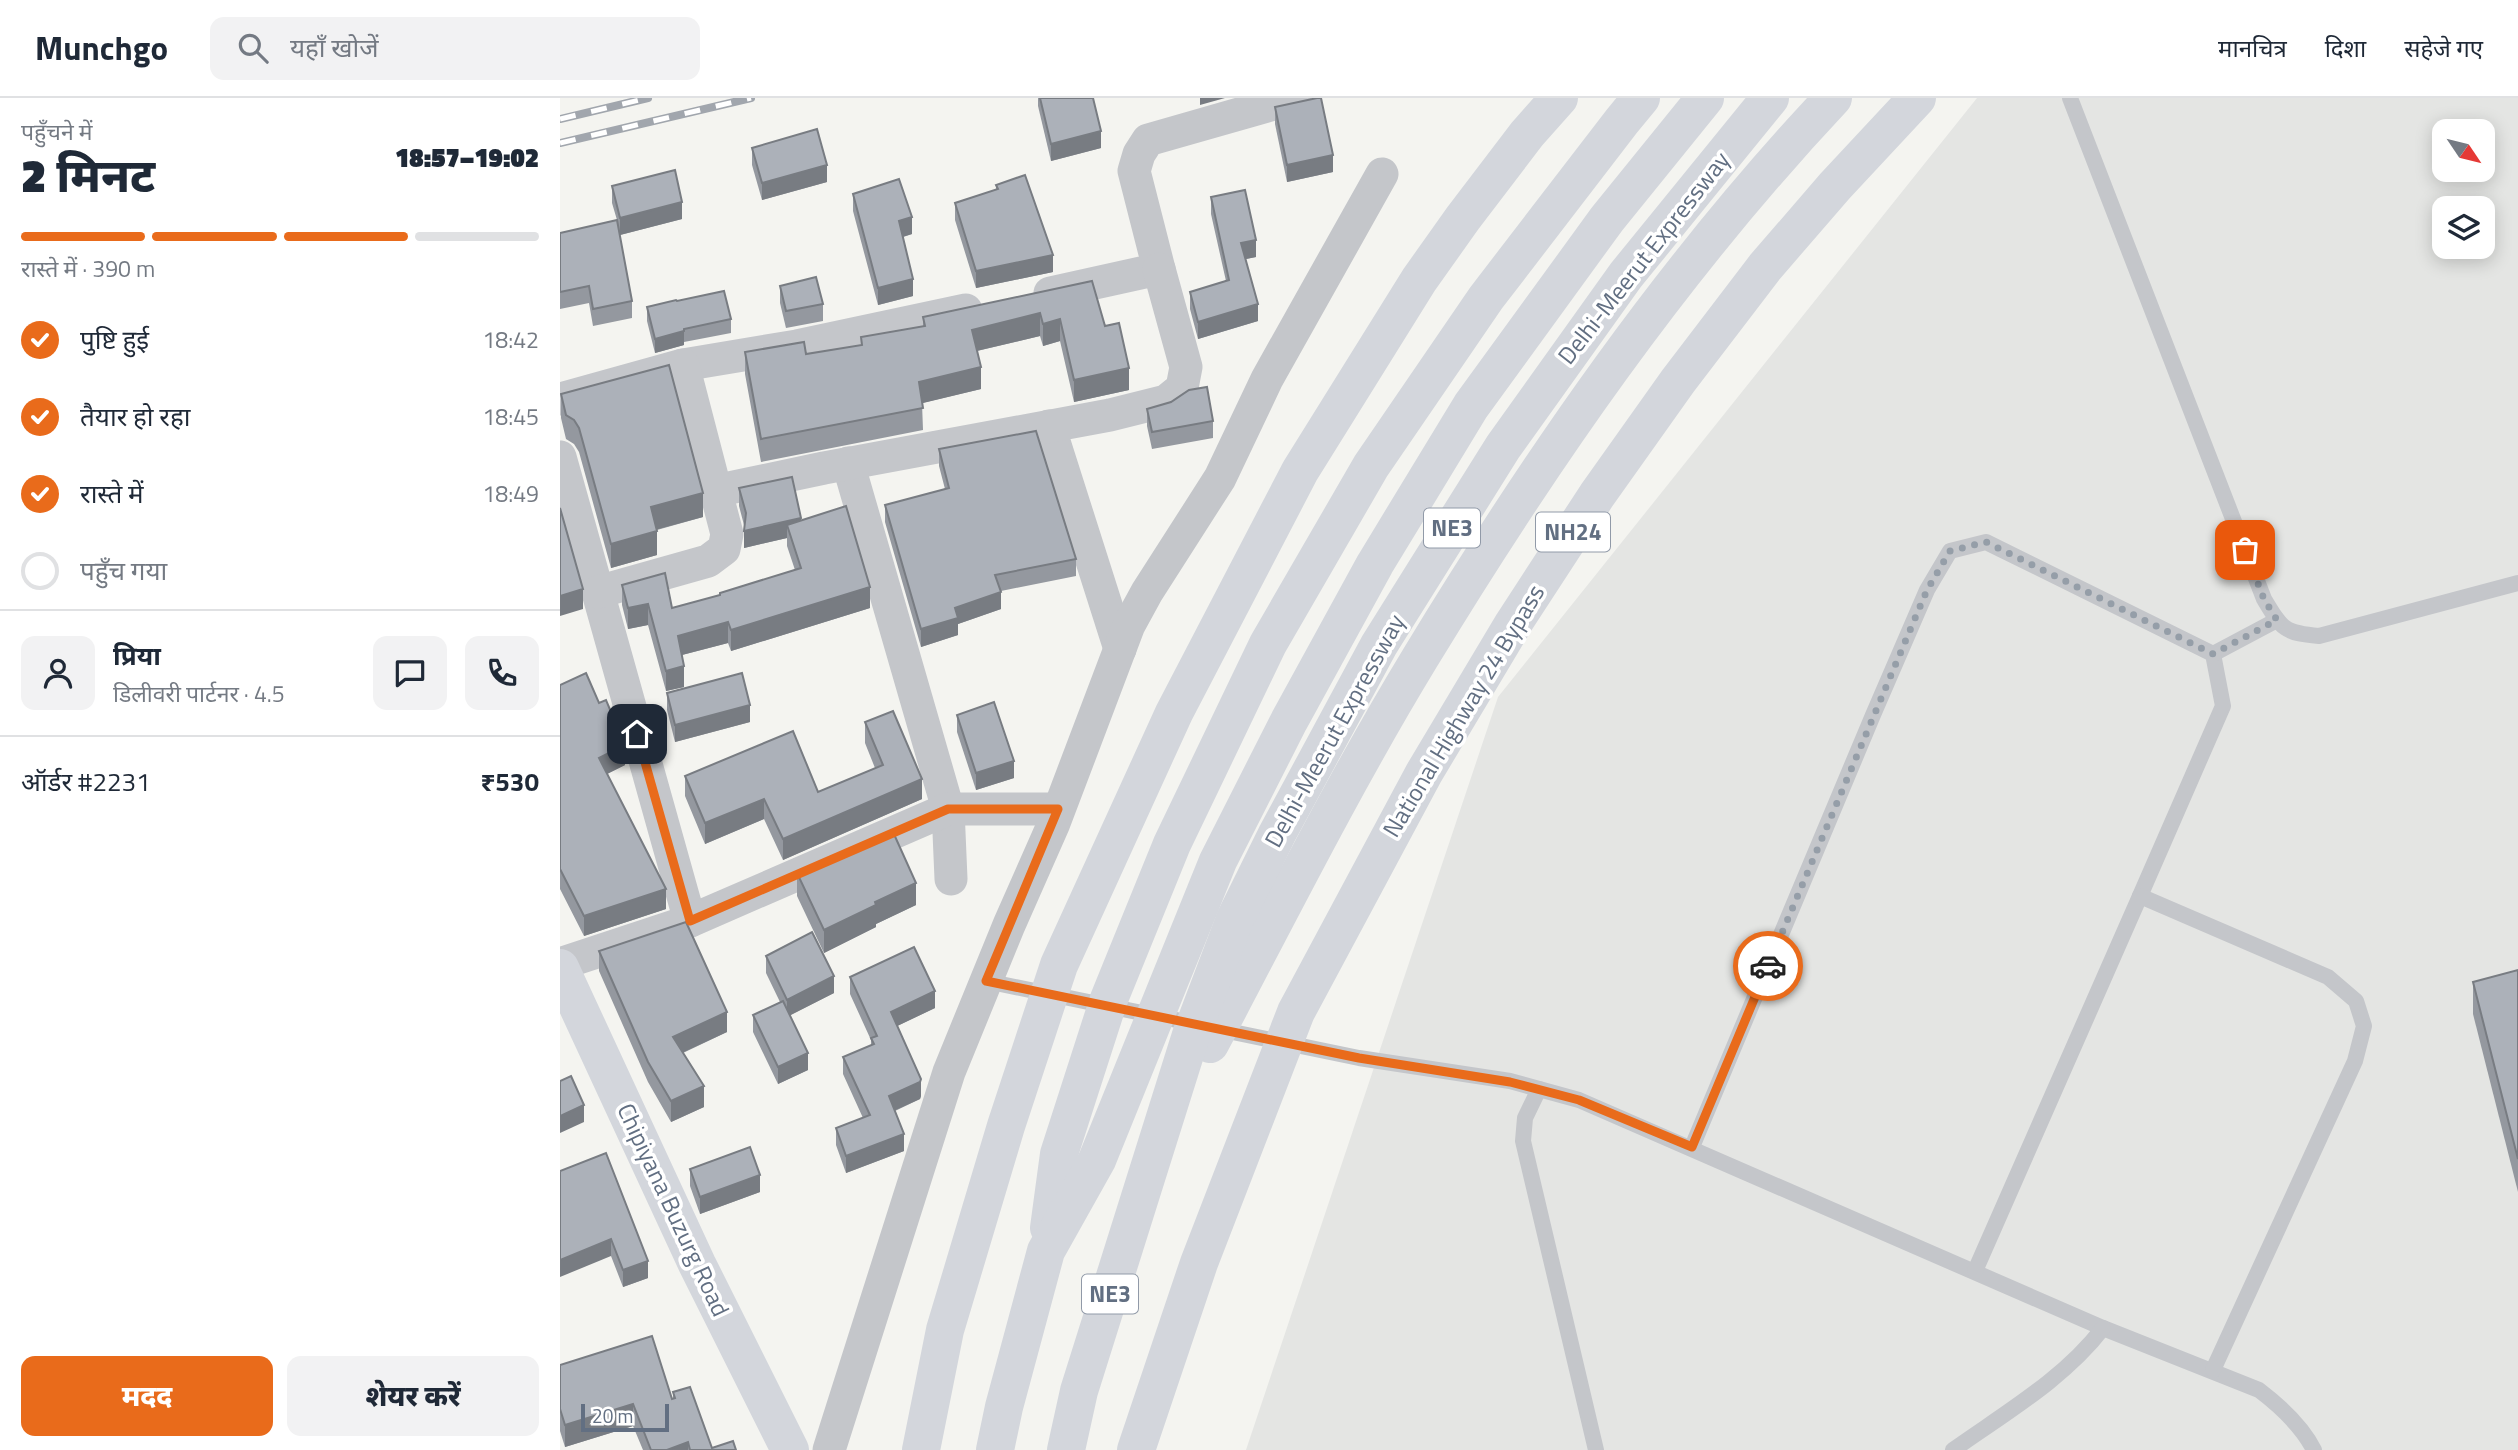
<!DOCTYPE html>
<html lang="hi">
<head>
<meta charset="utf-8">
<style>
	:root { --surface:#fff; --page:#f2f2f3; --text:#1f2937; --muted:#747a83; --line:#e0e1e3; --accent:#e96b1b }
	body { margin:0; font-family:"Titillium Web","Noto Sans Devanagari",sans-serif; background:var(--page); color:var(--text); height:100vh; display:flex; flex-direction:column; font-size:26px; white-space:nowrap }
	* { box-sizing:border-box; margin:0 }
	p { font-size:23px; color:var(--muted) }
	.icon { flex:none; width:38px; height:38px; fill:none; stroke:currentColor; stroke-width:2; stroke-linecap:round; stroke-linejoin:round }
	.map { position:relative; flex:1; overflow:hidden }
	.details { display:flex; flex-direction:column; background:var(--surface); width:560px }
	.details>* { flex:none }
	.needle { width:46px; rotate:125deg }
	.fabs { position:absolute; left:1872px; top:21px; display:grid; gap:14px }
	.fabs a { display:grid; place-items:center; width:63px; height:63px; border-radius:14px; background:var(--surface); box-shadow:0 4px 18px #0003; font-size:35px }
	.scale { position:absolute; left:21px; bottom:18px; width:88px; box-sizing:border-box; padding-left:7px; border:4px solid #626f82; border-top:0; font-size:19px; line-height:24px; white-space:nowrap; color:#626f82; -webkit-text-stroke:5px #fff; paint-order:stroke }
	.pin { position:absolute; display:grid; place-items:center; width:60px; height:60px; color:#fff; margin:-30px; border-radius:14px; box-shadow:0 4px 10px #0006 }
	.courier { position:absolute; display:grid; place-items:center; width:70px; height:70px; margin:-35px; border:5px solid #e96b1b; border-radius:50%; background:#fff; color:#222; box-shadow:0 2px 9px #0007 }
	.summary em { font-style:normal; font-weight:800 }
	.summary div { display:flex; flex-direction:column-reverse }
	.summary { display:flex; align-items:center; justify-content:space-between; height:119px; padding:0 21px }
	h1 { font-size:46px; font-weight:800; line-height:52px }
	.bar { display:grid; grid-template-columns:repeat(4,1fr); gap:10px 7px; align-content:center; height:84px; padding:0 21px }
	.bar i { height:9px; border-radius:5px; background:var(--line) }
	.bar .on { background:var(--accent) }
	.bar p { grid-column:span 4 }
	.line { display:flex; align-items:center; gap:18px; padding:0 21px; border-top:2px solid var(--line) }
	.line div { flex:1 }
	.round { display:grid; place-items:center; flex:none; width:74px; height:74px; border-radius:14px; background:var(--page) }
	ol { padding:0 21px; list-style:none }
	li { display:flex; align-items:center; gap:21px; height:77px }
	li p { margin-inline-start:auto }
	li .icon { padding:7px; border-radius:50%; background:var(--accent); color:#fff; stroke-width:4 }
	li:last-child { color:var(--muted) }
	li i { width:38px; height:38px; border:4px solid var(--line); border-radius:50% }
	.cta { display:flex; gap:14px; margin-top:auto; padding:14px 21px }
	.cta a { flex:1; height:80px; border-radius:14px; background:var(--accent); color:#fff; font-size:28px; font-weight:800; line-height:80px; text-align:center }
	.cta a+a { background:var(--page); color:var(--text) }
	header { display:flex; align-items:center; gap:42px; box-sizing:border-box; height:98px; padding:0 35px; background:var(--surface); border-bottom:2px solid var(--line) }
	header strong { font-size:33px }
	nav { display:flex; gap:38px; margin-inline-start:auto; font-size:24px }
	.search { width:490px; height:63px; background:var(--page); display:flex; align-items:center; gap:18px; box-sizing:border-box; padding:0 24px; border-radius:14px; color:var(--muted); font-size:26px }
	main { display:flex; flex:1; min-height:0 }
	.map>svg:first-child { display:block }
</style>
</head>
<body>
<header>
<strong>Munchgo</strong>
<div class="search"><svg class="icon" aria-label="search" viewBox="0 0 24 24"><circle cx="10" cy="10" r="6"/><path d="M15 15l6 6"/></svg>यहाँ खोजें</div>
<nav><a>मानचित्र</a><a>दिशा</a><a>सहेजे गए</a></nav>
</header>
<main>
<section class="details">
<div class="summary"><div><h1>2 मिनट</h1><p>पहुँचने में</p></div><em>18:57–19:02</em></div>
<div class="bar"><i class="on"></i><i class="on"></i><i class="on"></i><i></i><p>रास्ते में · 390 m</p></div>
<ol>
<li><svg class="icon" aria-label="check" viewBox="0 0 24 24"><path d="M5 12l5 5 9-10"/></svg>पुष्टि हुई<p>18:42</p></li>
<li><svg class="icon" aria-label="check" viewBox="0 0 24 24"><path d="M5 12l5 5 9-10"/></svg>तैयार हो रहा<p>18:45</p></li>
<li><svg class="icon" aria-label="check" viewBox="0 0 24 24"><path d="M5 12l5 5 9-10"/></svg>रास्ते में<p>18:49</p></li>
<li><i></i>पहुँच गया</li>
</ol>
<div class="line" style="height:126px"><a class="round"><svg class="icon" aria-label="person" viewBox="0 0 24 24"><circle cx="12" cy="8" r="4"/><path d="M4 21q1-7 8-7t8 7"/></svg></a><div><b>प्रिया</b><p>डिलीवरी पार्टनर · 4.5</p></div><a class="round"><svg class="icon" aria-label="chat" viewBox="0 0 24 24"><path d="M4 5h16v11H9l-5 4z"/></svg></a><a class="round"><svg class="icon" aria-label="phone" viewBox="0 0 24 24"><path d="M5 4h4l2 5-3 2q2 4 5 5l2-3 5 2v4C11 20 4 13 5 4z"/></svg></a></div>
<div class="line" style="height:91px"><div>ऑर्डर #2231</div><b>₹530</b></div>
<div class="cta"><a>मदद</a><a>शेयर करें</a></div>
</section>
<div class="map">
<svg width="1958" height="1352" viewBox="0 0 1958 1352">
	<rect width="100%" height="100%" fill="#f4f4f0"/>
	<path fill="#e4e5e3" fill-rule="evenodd" d="M 1417,0 L 1958,0 L 1958,1352 L 686,1352 L 938,599 ZM 1885,33 L 1923,33 L 1923,72 L 1885,72 ZM 1885,110 L 1923,110 L 1923,149 L 1885,149 Z"/>
	<g fill="none" stroke-linecap="round" stroke-linejoin="round">
		<g stroke="#c4c6ca" stroke-width="16">
			<path d="M 1510,0 L 1704,501 C 1722,531 1724,535 1759,538 L 1958,485"/>
			<path d="M 1653,556 L 1717,522"/>
			<path d="M 1580,798 L 1663,608 L 1653,556"/>
			<path d="M 426,883 L 636,926"/>
			<path d="M 658,931 L 799,960 L 950,983 L 1019,1002 L 1543,1230 L 1699,1292 C 1720,1308 1742,1328 1754,1352"/>
			<path d="M 979,991 L 965,1020 L 963,1043 L 1036,1352"/>
			<path d="M 1132,1049 L 1313,617 L 1367,492 L 1390,453 L 1426,444 L 1653,556"/>
			<path d="M 1415,1173 L 1580,798 L 1768,879 L 1796,903 L 1804,928 L 1795,963 L 1653,1272"/>
			<path d="M 1393,1352 C 1445,1315 1504,1281 1543,1230"/>
		</g>
		<g stroke="#c4c6ca" stroke-width="33">
			<path d="M 490,195 L 599,171 L 574,73 L 579,56 L 588,42 L 735,0"/>
			<path d="M 0,301 L 123,267 L 237,248 L 406,212"/>
			<path d="M 489,328 L 560,551"/>
			<path d="M 0,359 L 130,823"/>
			<path d="M 288,365 L 388,711 L 391,781"/>
			<path d="M 155,393 L 264,370 L 550,317 L 606,303 L 622,290 L 626,269 L 599,171"/>
			<path d="M 38,494 L 148,463 L 164,451 L 167,436 L 123,267"/>
			<path d="M 0,866 L 130,823 L 388,711 L 498,711"/>
			<path d="M 269,1352 L 389,974 L 449,827 L 494,725 L 569,527 L 587,494 L 660,380 L 707,281 L 822,76"/>
		</g>
		<path stroke="#d3d6dc" stroke-width="38" d="M 0,870 L 137,1166 L 230,1352"/>
		<g stroke="#d3d6dc" stroke-width="38">
			<path d="M 650,946 C 718,817 784,685 860,560 C 981,361 1113,170 1273,0"/>
			<path d="M 489,1130 L 499,1056 L 549,901 L 612,746 L 708,546 L 811,368 L 926,200 L 1062,23 L 1081,0"/>
			<path d="M 361,1352 L 385,1232 L 446,1028 L 499,867 L 614,615 L 740,373 L 859,182 L 903,120 L 967,36 L 999,0"/>
			<path d="M 435,1352 L 444,1309 L 486,1153 L 537,1062 L 658,763 L 729,623 L 815,466 L 911,308 L 1047,121 L 1145,0"/>
			<path d="M 506,1352 L 519,1293 L 631,937 L 675,821 L 717,736 L 819,547 L 943,349 L 1066,177 L 1210,0"/>
			<path d="M 576,1352 L 639,1165 L 736,914 L 864,675 L 953,526 L 1037,397 L 1118,283 L 1205,169 L 1275,88 L 1357,0"/>
		</g>
		<defs>
			<g id="rail">
				<path d="M 0,21 L 88,0"/>
				<path d="M 0,45 L 191,0"/>
			</g>
		</defs>
		<use href="#rail" stroke="#a1a6ad" stroke-width="8"/>
		<use href="#rail" stroke="#fff" stroke-width="5" stroke-dasharray="16" stroke-linecap="butt"/>
	</g>
	<g fill="#94989f">
		<path d="M 478,0 L 533,0 L 541,50 L 491,63 L 478,8 Z"/>
		<path d="M 715,9 L 773,74 L 727,84 L 715,26 Z"/>
		<path d="M 192,50 L 267,84 L 202,102 L 192,67 Z"/>
		<path d="M 436,87 L 493,174 L 416,190 L 395,122 L 395,105 L 436,92 Z"/>
		<path d="M 52,88 L 122,121 L 60,137 L 58,129 L 72,203 L 72,220 L 33,228 L 29,205 L 0,211 L 0,135 L 57,122 L 52,105 Z"/>
		<path d="M 293,96 L 352,136 L 343,139 L 353,198 L 318,207 L 293,113 Z"/>
		<path d="M 651,99 L 696,159 L 686,161 L 698,223 L 638,241 L 630,211 L 630,194 L 666,183 L 651,116 Z"/>
		<path d="M 532,183 L 545,228 L 569,292 L 514,304 L 500,243 L 483,248 L 480,238 L 417,253 L 421,291 L 362,305 L 363,332 L 201,364 L 185,276 L 185,254 L 246,256 L 301,247 L 301,239 L 363,228 L 363,219 Z"/>
		<path d="M 220,188 L 263,206 L 263,223 L 226,230 L 220,205 Z"/>
		<path d="M 117,203 L 171,221 L 171,235 L 124,244 L 124,247 L 95,255 L 87,223 L 87,209 Z"/>
		<path d="M 1,296 L 143,419 L 97,432 L 97,457 L 51,470 L 19,354 L 14,346 L 6,341 L 1,320 Z"/>
		<path d="M 587,311 L 653,323 L 653,340 L 592,351 L 587,328 Z"/>
		<path d="M 379,351 L 516,461 L 516,478 L 441,493 L 441,511 L 398,526 L 398,537 L 361,549 L 325,424 L 325,407 L 385,391 L 379,368 Z"/>
		<path d="M 179,390 L 241,422 L 310,510 L 171,553 L 168,545 L 122,557 L 124,589 L 106,593 L 88,527 L 68,531 L 62,507 L 62,487 L 112,510 L 160,497 L 235,472 L 227,448 L 227,440 L 184,450 L 184,427 L 179,408 Z"/>
		<path d="M 0,587 L 65,667 L 47,676 L 106,811 L 24,838 L 0,791 Z"/>
		<path d="M 107,595 L 190,624 L 115,644 L 107,612 Z"/>
		<path d="M 397,617 L 454,680 L 416,692 L 397,634 Z"/>
		<path d="M 305,624 L 362,701 L 223,762 L 204,721 L 145,746 L 125,698 L 125,678 L 258,694 L 315,670 L 305,645 Z"/>
		<path d="M 237,775 L 356,807 L 316,826 L 316,829 L 264,855 L 237,798 Z"/>
		<path d="M 39,853 L 167,934 L 123,955 L 144,1009 L 111,1024 L 88,984 L 39,873 Z"/>
		<path d="M 206,858 L 274,895 L 230,917 L 248,972 L 218,986 L 193,934 L 193,917 L 220,904 L 206,875 Z"/>
		<path d="M 1958,872 L 1958,1094 L 1913,916 L 1913,884 Z"/>
		<path d="M 290,879 L 375,910 L 337,928 L 361,998 L 360,1001 L 335,1013 L 344,1053 L 286,1075 L 276,1047 L 276,1030 L 303,1020 L 283,976 L 283,959 L 311,947 L 311,942 L 290,896 Z"/>
		<path d="M 130,1071 L 200,1094 L 140,1116 L 130,1088 Z"/>
		<path d="M 0,1073 L 88,1180 L 63,1189 L 51,1158 Z"/>
		<path d="M 0,1267 L 112,1301 L 113,1301 L 113,1294 L 152,1350 L 176,1352 L 83,1352 L 73,1328 L 5,1349 L 0,1333 Z"/>
	</g>
	<g fill="#787c82">
		<path d="M 640,0 L 665,0 L 640,7 Z"/>
		<path d="M 541,33 L 541,50 L 491,63 L 491,46 Z"/>
		<path d="M 773,57 L 773,74 L 727,84 L 727,67 Z"/>
		<path d="M 267,67 L 267,84 L 202,102 L 202,85 Z"/>
		<path d="M 122,104 L 122,121 L 60,137 L 60,120 Z"/>
		<path d="M 352,119 L 352,136 L 339,140 L 339,123 Z"/>
		<path d="M 696,142 L 696,159 L 681,162 L 681,145 Z"/>
		<path d="M 493,157 L 493,174 L 416,190 L 416,173 Z"/>
		<path d="M 353,181 L 353,198 L 318,207 L 318,190 Z"/>
		<path d="M 698,206 L 698,223 L 638,241 L 638,224 Z"/>
		<path d="M 480,215 L 480,238 L 412,254 L 412,232 Z"/>
		<path d="M 500,221 L 500,243 L 483,248 L 483,226 Z"/>
		<path d="M 124,233 L 124,247 L 95,255 L 95,241 Z"/>
		<path d="M 421,269 L 421,291 L 359,306 L 359,284 Z"/>
		<path d="M 569,270 L 569,292 L 514,304 L 514,282 Z"/>
		<path d="M 143,395 L 143,419 L 91,433 L 91,409 Z"/>
		<path d="M 241,420 L 241,437 L 227,427 L 227,440 L 184,450 L 184,433 Z"/>
		<path d="M 97,433 L 97,457 L 51,470 L 51,446 Z"/>
		<path d="M 310,489 L 310,510 L 171,553 L 171,532 Z"/>
		<path d="M 23,491 L 23,511 L 0,518 L 0,498 Z"/>
		<path d="M 441,494 L 441,511 L 398,526 L 398,537 L 361,549 L 361,531 L 395,510 Z"/>
		<path d="M 88,506 L 88,527 L 68,531 L 68,510 Z"/>
		<path d="M 168,524 L 168,545 L 118,558 L 118,538 Z"/>
		<path d="M 124,568 L 124,589 L 106,593 L 106,573 Z"/>
		<path d="M 190,607 L 190,624 L 115,644 L 115,627 Z"/>
		<path d="M 65,647 L 65,667 L 39,680 L 39,660 Z"/>
		<path d="M 454,663 L 454,680 L 416,692 L 416,675 Z"/>
		<path d="M 362,681 L 362,701 L 223,762 L 223,741 Z"/>
		<path d="M 204,701 L 204,721 L 145,746 L 145,725 Z"/>
		<path d="M 356,785 L 356,807 L 316,826 L 316,829 L 264,855 L 264,832 L 315,804 Z"/>
		<path d="M 106,791 L 106,811 L 24,838 L 24,818 Z"/>
		<path d="M 274,878 L 274,895 L 227,919 L 227,902 Z"/>
		<path d="M 375,893 L 375,910 L 331,931 L 331,914 Z"/>
		<path d="M 167,914 L 167,934 L 113,959 L 113,939 Z"/>
		<path d="M 248,955 L 248,972 L 218,986 L 218,969 Z"/>
		<path d="M 361,981 L 361,998 L 360,1001 L 329,1015 L 329,998 Z"/>
		<path d="M 144,988 L 144,1009 L 111,1024 L 111,1003 Z"/>
		<path d="M 24,1007 L 24,1024 L 0,1035 L 0,1018 Z"/>
		<path d="M 344,1036 L 344,1053 L 286,1075 L 286,1058 Z"/>
		<path d="M 200,1077 L 200,1094 L 140,1116 L 140,1099 Z"/>
		<path d="M 51,1141 L 51,1158 L 0,1179 L 0,1162 Z"/>
		<path d="M 88,1163 L 88,1180 L 63,1189 L 63,1172 Z"/>
		<path d="M 73,1306 L 73,1328 L 5,1349 L 5,1327 Z"/>
		<path d="M 128,1344 L 128,1352 L 107,1352 Z"/>
	</g>
	<g fill="#acb1b9" stroke="#787c82" stroke-width="2">
		<path d="M 480,0 L 533,0 L 541,33 L 491,46 Z"/>
		<path d="M 757,0 L 761,0 L 773,57 L 727,67 L 715,9 Z"/>
		<path d="M 257,31 L 267,67 L 202,85 L 192,50 Z"/>
		<path d="M 115,72 L 122,104 L 60,120 L 52,88 Z"/>
		<path d="M 465,77 L 493,157 L 416,173 L 395,105 L 438,91 L 436,87 Z"/>
		<path d="M 339,81 L 352,119 L 339,123 L 353,181 L 318,190 L 293,96 Z"/>
		<path d="M 685,92 L 696,142 L 681,145 L 698,206 L 638,224 L 630,194 L 669,182 L 651,99 Z"/>
		<path d="M 57,122 L 72,203 L 33,211 L 29,188 L 0,194 L 0,135 Z"/>
		<path d="M 256,179 L 263,206 L 226,213 L 220,188 Z"/>
		<path d="M 532,183 L 545,228 L 559,225 L 569,270 L 514,282 L 500,221 L 483,226 L 480,215 L 412,232 L 421,269 L 359,284 L 363,310 L 201,341 L 185,254 L 244,244 L 246,256 L 302,247 L 301,239 L 365,228 L 363,219 Z"/>
		<path d="M 164,193 L 171,221 L 124,231 L 124,233 L 95,241 L 87,209 L 116,202 L 117,203 Z"/>
		<path d="M 109,267 L 143,395 L 91,409 L 97,433 L 51,446 L 19,330 L 14,322 L 6,317 L 1,296 Z"/>
		<path d="M 647,289 L 653,323 L 592,334 L 587,311 L 611,304 L 629,292 Z"/>
		<path d="M 476,333 L 516,461 L 435,477 L 441,494 L 395,510 L 398,520 L 361,531 L 325,407 L 389,390 L 379,351 Z"/>
		<path d="M 232,379 L 241,420 L 184,433 L 186,415 L 179,390 Z"/>
		<path d="M 286,408 L 310,489 L 171,532 L 168,524 L 118,538 L 124,568 L 106,573 L 88,506 L 68,510 L 62,487 L 105,475 L 112,510 L 160,497 L 160,495 L 241,470 L 227,427 Z"/>
		<path d="M 0,410 L 23,491 L 0,498 Z"/>
		<path d="M 26,575 L 39,605 L 46,602 L 65,647 L 39,660 L 106,791 L 24,818 L 0,771 L 0,587 Z"/>
		<path d="M 182,575 L 190,607 L 115,627 L 107,595 Z"/>
		<path d="M 434,604 L 454,663 L 416,675 L 397,617 Z"/>
		<path d="M 333,613 L 362,681 L 223,741 L 204,701 L 145,725 L 125,678 L 233,633 L 258,694 L 323,667 L 305,624 Z"/>
		<path d="M 333,734 L 356,785 L 315,804 L 316,807 L 264,832 L 237,775 Z"/>
		<path d="M 126,824 L 167,914 L 113,939 L 144,988 L 111,1003 L 88,964 L 39,853 Z"/>
		<path d="M 252,834 L 274,878 L 227,902 L 206,858 Z"/>
		<path d="M 354,849 L 375,893 L 331,914 L 361,981 L 360,984 L 329,998 L 344,1036 L 286,1058 L 276,1030 L 310,1017 L 283,959 L 314,946 L 311,940 L 317,938 L 290,879 Z"/>
		<path d="M 1958,872 L 1958,1061 L 1913,884 Z"/>
		<path d="M 223,903 L 248,955 L 218,969 L 193,917 Z"/>
		<path d="M 11,978 L 24,1007 L 0,1018 L 0,983 Z"/>
		<path d="M 190,1049 L 200,1077 L 140,1099 L 130,1071 Z"/>
		<path d="M 46,1055 L 88,1163 L 63,1172 L 51,1141 L 0,1162 L 0,1073 Z"/>
		<path d="M 92,1238 L 112,1301 L 115,1300 L 113,1294 L 130,1289 L 152,1350 L 173,1343 L 176,1352 L 130,1352 L 128,1344 L 107,1352 L 91,1352 L 73,1306 L 5,1327 L 0,1311 L 0,1267 Z"/>
	</g>
	<g fill="none" stroke-linecap="round" stroke-linejoin="round">
		<path stroke="#959ea8" stroke-width="7" stroke-dasharray="0 12.6" d="M 1208,868 L 1367,492 L 1390,453 L 1426,444 L 1653,556 L 1717,522 L 1704,501 L 1685,452"/>
		<path stroke="#e96b1b" stroke-width="9" d="M 77,636 L 130,823 L 388,711 L 498,711 L 426,883 L 799,960 L 950,984 L 1019,1002 L 1132,1049 L 1208,868"/>
	</g>
	<g text-anchor="middle" stroke-width="7" stroke-linejoin="round" paint-order="stroke">
		<g fill="#fff" stroke="#919aa8" stroke-width="2">
			<rect x="864" y="410.5" width="56" height="39" rx="5"/>
			<rect x="976" y="414.5" width="74" height="39" rx="5"/>
			<rect x="522" y="1176.5" width="56" height="39" rx="5"/>
		</g>
		<g font-size="23" font-weight="bold" fill="#626f82">
			<text x="892" y="438">NE3</text>
			<text x="1013" y="442">NH24</text>
			<text x="550" y="1204">NE3</text>
		</g>
		<g font-size="24" fill="#626f82" stroke="#fff">
			<text transform="translate(1084 160) rotate(-52)" y="8">Delhi-Meerut Expressway</text>
			<text transform="translate(904 613) rotate(-59)" y="8">National Highway 24 Bypass</text>
			<text transform="translate(775 633) rotate(-61)" y="8">Delhi-Meerut Expressway</text>
			<text transform="translate(113 1112) rotate(65)" y="8">Chipiyana Buzurg Road</text>
		</g>
	</g>
</svg>
<div class="fabs">
<a><svg class="needle" viewBox="-14 -14 28 28"><path d="M0-13l5 13h-10z" fill="#e53935"/><path d="M0 13l5-13h-10z" fill="#747a83"/></svg></a>
<a><svg class="icon" aria-label="layers" viewBox="0 0 24 24"><path d="M12 4l9 5-9 5-9-5zM3 14l9 5 9-5"/></svg></a>
</div>
<div class="scale">20 m</div>
<div class="pin" style="left:1685px;top:452px;background:#ea580c"><svg class="icon" aria-label="bag" viewBox="0 0 24 24"><path d="M5 8h14l-1 12H6zM9 8a3 3 0 0 1 6 0"/></svg></div>
<div class="pin" style="left:77px;top:636px;background:#1f2937"><svg class="icon" aria-label="home" viewBox="0 0 24 24"><path d="M3 11l9-7 9 7M6 9v11h12V9"/></svg></div>
<div class="courier" style="left:1208px;top:868px"><svg class="icon" aria-label="car" viewBox="0 0 24 24"><path d="M5 17H2v-5l4-1 3-4h7l3 4 3 1v5h-3M9 17h6M6 11h13"/><circle cx="7" cy="17" r="2"/><circle cx="17" cy="17" r="2"/></svg></div>
</div>
</main>
</body>
</html>
